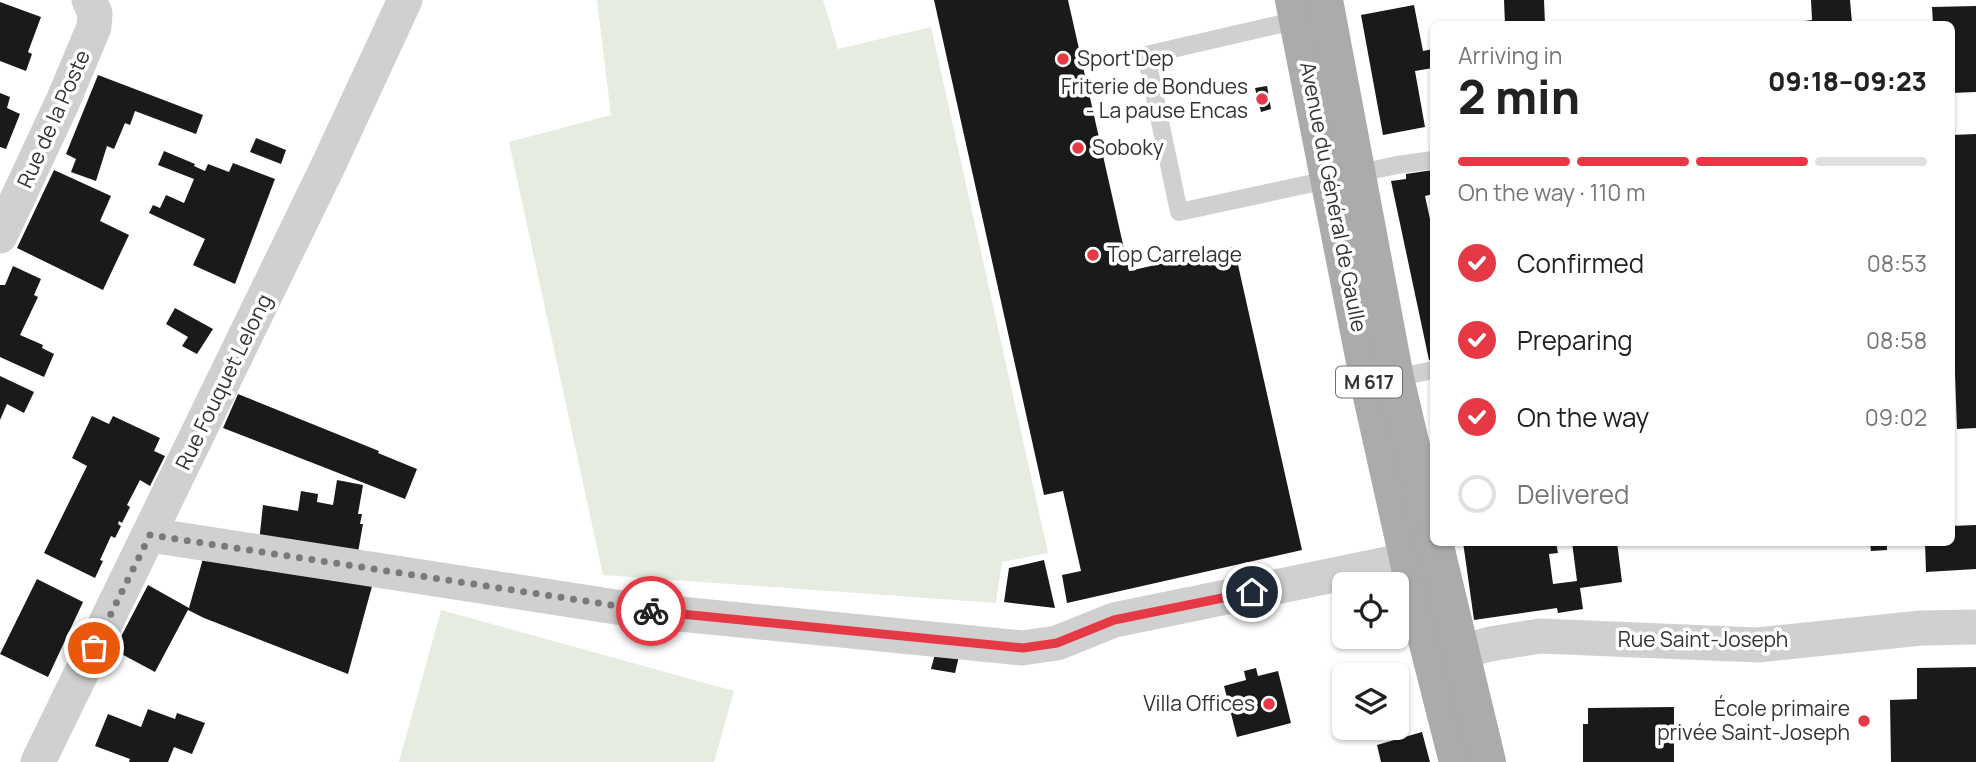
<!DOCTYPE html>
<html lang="en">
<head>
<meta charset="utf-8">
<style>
	:root { --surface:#fff; --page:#f6f6f6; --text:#222; --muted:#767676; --line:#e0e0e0; --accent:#e63946 }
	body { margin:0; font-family:Manrope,sans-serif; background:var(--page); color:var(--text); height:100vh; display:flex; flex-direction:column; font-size:26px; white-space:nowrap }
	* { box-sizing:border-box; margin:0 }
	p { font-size:23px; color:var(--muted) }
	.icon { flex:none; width:38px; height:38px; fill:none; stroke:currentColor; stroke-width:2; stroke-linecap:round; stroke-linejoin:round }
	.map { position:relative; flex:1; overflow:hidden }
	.details { position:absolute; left:1430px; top:21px; width:525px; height:525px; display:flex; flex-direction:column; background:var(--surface); border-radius:10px; box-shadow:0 2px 5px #0004 }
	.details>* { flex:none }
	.fabs { position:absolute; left:1332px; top:572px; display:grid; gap:14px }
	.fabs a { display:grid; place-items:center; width:77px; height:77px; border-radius:10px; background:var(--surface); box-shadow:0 2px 5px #0004; font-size:35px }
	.pin { position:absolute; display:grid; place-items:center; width:60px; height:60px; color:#fff; margin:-30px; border:4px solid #fff; border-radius:50%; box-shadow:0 2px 7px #0007 }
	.courier { position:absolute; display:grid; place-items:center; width:70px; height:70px; margin:-35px; border:5px solid #e63946; border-radius:50%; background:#fff; color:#222; box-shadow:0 2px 9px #0007 }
	.headline em { font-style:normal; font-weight:800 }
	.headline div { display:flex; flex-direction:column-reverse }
	.headline { display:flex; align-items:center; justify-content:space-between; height:119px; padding:0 28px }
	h1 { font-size:46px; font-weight:800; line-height:52px }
	.bar { display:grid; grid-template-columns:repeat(4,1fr); gap:10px 7px; align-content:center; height:84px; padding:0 28px }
	.bar i { height:9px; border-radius:5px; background:var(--line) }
	.bar .selected { background:var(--accent) }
	.bar p { grid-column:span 4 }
	ol { padding:0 28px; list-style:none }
	li { display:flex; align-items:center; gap:21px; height:77px }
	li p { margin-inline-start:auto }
	li .icon { padding:7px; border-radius:50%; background:var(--accent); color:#fff; stroke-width:4 }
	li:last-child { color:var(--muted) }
	li i { width:38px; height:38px; border:4px solid var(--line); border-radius:50% }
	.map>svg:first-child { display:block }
</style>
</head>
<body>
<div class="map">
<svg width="1976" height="762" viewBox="0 0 1976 762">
	<rect width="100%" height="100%" fill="#fff"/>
	<g fill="#e6ecdf">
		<path d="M 597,0 L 823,0 L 838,49 L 931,27 L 1048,553 L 1002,562 L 996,603 L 603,575 L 509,142 L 611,115 Z"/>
		<path d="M 441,610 L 734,691 L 714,762 L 399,762 Z"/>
	</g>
	<g fill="#1a1a1a">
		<path d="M 934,0 L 1068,0 L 1129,271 L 1234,247 L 1302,550 L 1067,603 L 1062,575 L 1081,571 L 1063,491 L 1044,495 Z"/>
		<path d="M 1504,0 L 1544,0 L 1545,24 L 1505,24 Z"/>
		<path d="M 1811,0 L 1850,0 L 1852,23 L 1804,24 L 1804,21 L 1812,20 Z"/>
		<path d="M 0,2 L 41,17 L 28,52 L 32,54 L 26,71 L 0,61 Z"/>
		<path d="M 1414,5 L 1423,51 L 1433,49 L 1433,68 L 1415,71 L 1425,127 L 1383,135 L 1361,15 Z"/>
		<path d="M 1976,6 L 1976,92 L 1951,93 L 1951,24 L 1933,24 L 1932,7 Z"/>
		<path d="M 98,75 L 203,115 L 196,134 L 135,111 L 130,125 L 125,123 L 114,149 L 107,146 L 96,181 L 71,172 L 76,159 L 66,154 Z"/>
		<path d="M 1267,86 L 1271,109 L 1261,112 L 1255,88 Z"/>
		<path d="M 0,93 L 10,97 L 7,108 L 20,114 L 6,149 L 0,147 Z"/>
		<path d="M 1976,134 L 1976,428 L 1957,429 L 1951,262 L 1951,135 Z"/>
		<path d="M 256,138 L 286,150 L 281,164 L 250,152 Z"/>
		<path d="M 164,151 L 195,164 L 194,166 L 205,171 L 208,164 L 229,172 L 233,163 L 275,179 L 235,284 L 193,265 L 205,239 L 149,213 L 153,205 L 160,208 L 166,195 L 184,203 L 194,179 L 158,165 Z"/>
		<path d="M 54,170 L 111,196 L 100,221 L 129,235 L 103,290 L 17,248 Z"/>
		<path d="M 1433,170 L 1433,194 L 1425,196 L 1433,233 L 1433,359 L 1429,360 L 1391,181 L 1406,179 L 1406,174 Z"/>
		<path d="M 13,266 L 41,279 L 34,295 L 38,297 L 20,335 L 43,345 L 42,348 L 54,354 L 44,377 L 0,357 L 0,285 L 5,285 Z"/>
		<path d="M 175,308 L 213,329 L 197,354 L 182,346 L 188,337 L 166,324 Z"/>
		<path d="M 0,376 L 34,392 L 24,413 L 7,404 L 0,420 Z"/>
		<path d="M 238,394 L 379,451 L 378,453 L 417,469 L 405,499 L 223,428 Z"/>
		<path d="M 92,416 L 109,424 L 113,416 L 160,438 L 154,451 L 165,456 L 150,486 L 140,480 L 127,505 L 130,507 L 122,523 L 119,521 L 118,524 L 121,526 L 115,538 L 111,536 L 100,560 L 103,561 L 95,578 L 44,553 L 87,466 L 72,458 Z"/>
		<path d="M 337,480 L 363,485 L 358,514 L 362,514 L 360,524 L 363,524 L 357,558 L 259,542 L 263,505 L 298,511 L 301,491 L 318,494 L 317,502 L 333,505 Z"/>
		<path d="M 1976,525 L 1976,569 L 1926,572 L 1925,542 L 1951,542 L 1951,526 Z"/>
		<path d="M 1463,542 L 1556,542 L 1558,553 L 1549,554 L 1553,584 L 1577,581 L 1572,542 L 1617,542 L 1622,582 L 1580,588 L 1583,609 L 1558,613 L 1557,608 L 1474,620 Z"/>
		<path d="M 1870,542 L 1887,542 L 1887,550 L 1871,551 Z"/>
		<path d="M 204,555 L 374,579 L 348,674 L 204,618 L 188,610 L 189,608 L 155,672 L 114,650 L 148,585 L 189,608 Z"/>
		<path d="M 1044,560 L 1055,608 L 1004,602 L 1009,568 Z"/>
		<path d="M 37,579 L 83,602 L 48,677 L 0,654 Z"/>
		<path d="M 936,650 L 960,652 L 955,673 L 931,669 Z"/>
		<path d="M 1976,667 L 1976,762 L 1891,762 L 1890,700 L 1917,699 L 1917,668 Z"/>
		<path d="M 1256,668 L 1258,676 L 1278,671 L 1291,723 L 1237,737 L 1224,686 L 1246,680 L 1244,671 Z"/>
		<path d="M 1674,707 L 1674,762 L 1583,762 L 1583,724 L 1588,724 L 1588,708 Z"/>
		<path d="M 148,709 L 175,719 L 177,713 L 205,723 L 192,754 L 174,747 L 168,762 L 129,762 L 130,759 L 95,746 L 108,714 L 141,727 Z"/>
		<path d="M 1422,732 L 1430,762 L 1381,762 L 1377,745 Z"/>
	</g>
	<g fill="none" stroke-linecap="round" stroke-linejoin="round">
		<g stroke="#d0d0d0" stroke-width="18">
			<path d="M 1298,20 L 1146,55 L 1179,212 L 1397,165 L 1433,160"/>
			<path d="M 1395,378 L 1433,370"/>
		</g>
		<g stroke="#d0d0d0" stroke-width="35">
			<path d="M 0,236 L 63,101 L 94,27 L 95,13 L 89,0"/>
			<path d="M 150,535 L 629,609 L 1022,648 L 1057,643 L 1114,620 L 1436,554"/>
			<path d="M 1432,660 L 1490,644 L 1540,636 L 1758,645 L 1921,628 L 1976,627"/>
			<path d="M 38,762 L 329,164 L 405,0"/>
		</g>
		<g stroke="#ababab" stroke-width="38">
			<path d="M 1294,0 L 1371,392 L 1421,616 L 1458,762"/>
			<path d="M 1324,0 L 1395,378 L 1433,540"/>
			<path d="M 1434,542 L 1487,762"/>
		</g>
	</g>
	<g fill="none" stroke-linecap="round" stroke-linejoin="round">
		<path stroke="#7a7a7a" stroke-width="7" stroke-dasharray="0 12.6" d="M 94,648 L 150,535 L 651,611"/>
		<path stroke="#e63946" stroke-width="9" d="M 651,611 L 1023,648 L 1057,643 L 1114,620 L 1252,592"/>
	</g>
	<g fill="#e63946" stroke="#fff" stroke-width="2.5">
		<circle cx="1063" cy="59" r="7"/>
		<circle cx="1262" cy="99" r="7"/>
		<circle cx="1078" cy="148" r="7"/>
		<circle cx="1093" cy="255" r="7"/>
		<circle cx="1269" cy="704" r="7"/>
		<circle cx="1864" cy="721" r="7"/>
	</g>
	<g text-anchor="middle" stroke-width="7" stroke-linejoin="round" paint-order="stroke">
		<rect fill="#fff" stroke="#707070" stroke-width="2" x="1336" y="366.5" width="66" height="31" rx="5"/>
		<g font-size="19" font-weight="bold" fill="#333">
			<text x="1369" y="389">M 617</text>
		</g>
		<g font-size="21" fill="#333" stroke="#fff" text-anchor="start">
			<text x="1077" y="66">Sport'Dep</text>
			<text x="1248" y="94" text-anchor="end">Friterie de Bondues<tspan x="1248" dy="24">- La pause Encas</tspan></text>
			<text x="1092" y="155">Soboky</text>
			<text x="1107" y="262">Top Carrelage</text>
			<text x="1255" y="711" text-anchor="end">Villa Offices</text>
			<text x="1850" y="716" text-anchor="end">École primaire<tspan x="1850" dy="24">privée Saint-Joseph</tspan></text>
		</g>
		<g font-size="21" fill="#333" stroke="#fff">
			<text transform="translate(54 119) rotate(-66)" y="7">Rue de la Poste</text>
			<text transform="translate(1333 197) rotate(79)" y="7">Avenue du Général de Gaulle</text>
			<text transform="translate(224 382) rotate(-64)" y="7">Rue Fouquet Lelong</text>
			<text x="1703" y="647">Rue Saint-Joseph</text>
		</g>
	</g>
</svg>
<div class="fabs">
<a><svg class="icon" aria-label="locate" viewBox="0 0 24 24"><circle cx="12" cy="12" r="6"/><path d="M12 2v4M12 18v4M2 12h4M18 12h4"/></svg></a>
<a><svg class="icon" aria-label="layers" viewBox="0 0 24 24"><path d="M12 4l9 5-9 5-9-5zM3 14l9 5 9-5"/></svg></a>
</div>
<div class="pin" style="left:94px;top:648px;background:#ea580c"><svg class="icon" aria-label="bag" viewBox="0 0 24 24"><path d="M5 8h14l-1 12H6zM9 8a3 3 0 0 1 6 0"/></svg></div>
<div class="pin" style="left:1252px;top:592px;background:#1f2937"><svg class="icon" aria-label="home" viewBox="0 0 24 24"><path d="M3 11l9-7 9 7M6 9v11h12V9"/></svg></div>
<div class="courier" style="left:651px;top:611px"><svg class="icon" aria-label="bike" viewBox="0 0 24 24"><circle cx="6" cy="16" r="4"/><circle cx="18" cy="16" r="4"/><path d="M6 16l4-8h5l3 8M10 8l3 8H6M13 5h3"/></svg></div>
<section class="details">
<div class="headline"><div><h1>2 min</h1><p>Arriving in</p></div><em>09:18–09:23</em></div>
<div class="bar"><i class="selected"></i><i class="selected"></i><i class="selected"></i><i></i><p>On the way · 110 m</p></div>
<ol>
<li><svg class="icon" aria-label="check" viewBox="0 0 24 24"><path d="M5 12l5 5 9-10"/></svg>Confirmed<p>08:53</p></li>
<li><svg class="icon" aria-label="check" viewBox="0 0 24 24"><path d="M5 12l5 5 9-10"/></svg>Preparing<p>08:58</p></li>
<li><svg class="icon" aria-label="check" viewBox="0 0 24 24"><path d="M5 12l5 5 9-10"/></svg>On the way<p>09:02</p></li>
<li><i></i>Delivered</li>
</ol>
</section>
</div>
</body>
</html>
